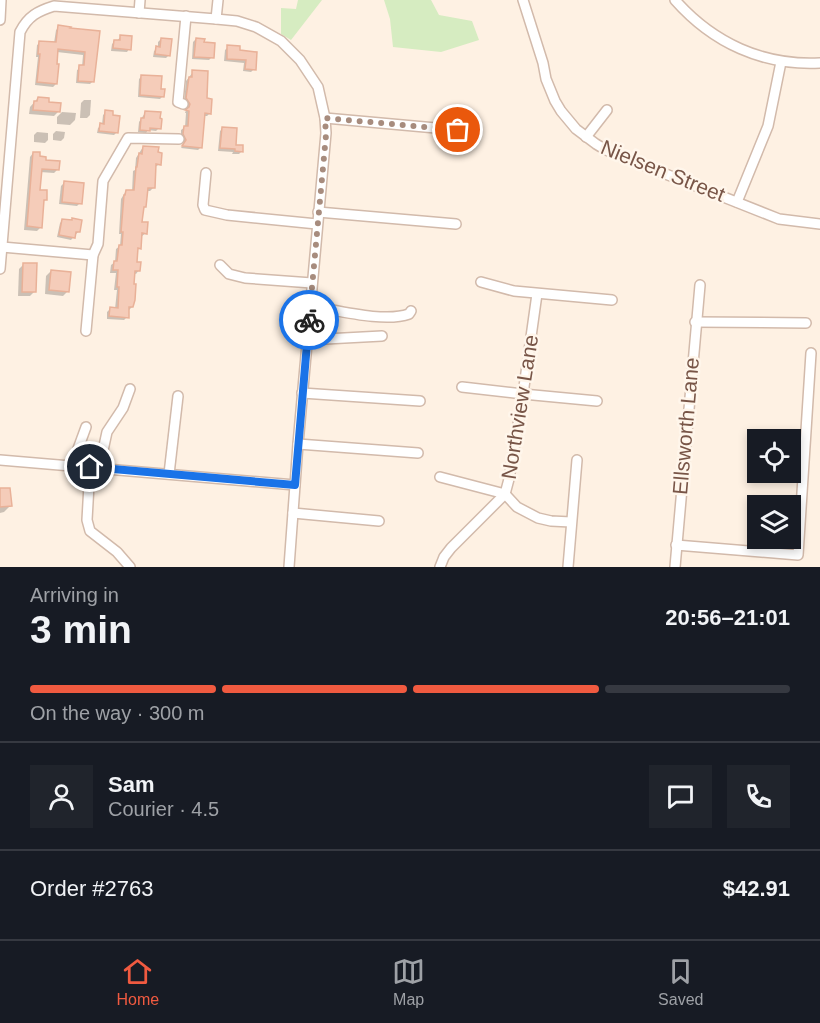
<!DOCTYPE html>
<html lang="en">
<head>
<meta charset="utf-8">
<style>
	:root { --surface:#171b24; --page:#20242c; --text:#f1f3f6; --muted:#9ea1a6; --line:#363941; --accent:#f05a40 }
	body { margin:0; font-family:Arial,sans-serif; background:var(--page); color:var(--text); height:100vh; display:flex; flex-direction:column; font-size:22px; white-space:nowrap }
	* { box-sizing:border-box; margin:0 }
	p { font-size:20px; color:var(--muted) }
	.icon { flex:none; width:33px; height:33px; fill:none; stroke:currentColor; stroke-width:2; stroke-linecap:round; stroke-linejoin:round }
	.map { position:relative; height:567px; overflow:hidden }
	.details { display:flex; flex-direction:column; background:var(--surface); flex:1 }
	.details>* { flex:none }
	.fabs { position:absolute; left:747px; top:429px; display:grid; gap:12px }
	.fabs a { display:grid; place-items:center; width:54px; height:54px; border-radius:0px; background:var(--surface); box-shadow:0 3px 9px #0003; font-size:30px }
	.pin { position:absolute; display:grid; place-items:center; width:51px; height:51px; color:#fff; margin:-26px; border:3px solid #fff; border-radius:50%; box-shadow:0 2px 6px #0007 }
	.courier { position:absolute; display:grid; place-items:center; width:60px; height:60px; margin:-30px; border:4px solid #1a73e8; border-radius:50%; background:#fff; color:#222; box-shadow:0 2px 8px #0007 }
	.head em { font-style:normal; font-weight:600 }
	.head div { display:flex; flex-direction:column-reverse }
	.head { display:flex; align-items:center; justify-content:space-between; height:102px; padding:0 30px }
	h1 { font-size:39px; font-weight:600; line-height:45px }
	.bar { display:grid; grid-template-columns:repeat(4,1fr); gap:9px 6px; align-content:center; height:72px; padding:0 30px }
	.bar i { height:8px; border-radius:4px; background:var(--line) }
	.bar .on { background:var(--accent) }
	.bar p { grid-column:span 4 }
	.line { display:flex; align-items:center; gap:15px; padding:0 30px; border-top:2px solid var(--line) }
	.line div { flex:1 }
	.round { display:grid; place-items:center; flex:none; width:63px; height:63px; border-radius:0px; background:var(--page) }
	.tabs { display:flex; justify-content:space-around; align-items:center; height:84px; border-top:2px solid var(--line); background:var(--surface); font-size:16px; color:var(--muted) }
	.tabs a { display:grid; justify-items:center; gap:3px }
	.tabs .on { color:var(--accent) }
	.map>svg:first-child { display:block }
</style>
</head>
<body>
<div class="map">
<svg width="820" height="567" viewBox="0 0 820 567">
	<rect width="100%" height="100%" fill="#fef1e3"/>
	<g fill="#d6ecc1">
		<path d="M 298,0 L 322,0 L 291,40 L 281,34 L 281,8 L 296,9 Z"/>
		<path d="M 384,0 L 431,0 L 439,15 L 472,21 L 479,40 L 441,52 L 393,47 L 390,19 Z"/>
	</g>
	<g fill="#0003">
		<path d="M 59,27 L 98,33 L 93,81 L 90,84 L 76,83 L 77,70 L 82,67 L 83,55 L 57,52 L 56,84 L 53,87 L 35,85 L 38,57 L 36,57 L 37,45 L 40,43 L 54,43 L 56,30 Z"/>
		<path d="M 121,36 L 129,49 L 127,52 L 111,51 L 112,44 L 115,41 L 117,41 Z"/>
		<path d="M 161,39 L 169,55 L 166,58 L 153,57 L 154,51 L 158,48 L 158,42 Z"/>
		<path d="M 196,39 L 203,44 L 212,57 L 209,60 L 192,59 L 193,42 Z"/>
		<path d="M 228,47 L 238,51 L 256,53 L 254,69 L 251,72 L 243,71 L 244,63 L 224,61 L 225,50 Z"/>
		<path d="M 193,72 L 210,113 L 207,116 L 203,116 L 201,147 L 198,150 L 181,148 L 184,144 L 181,137 L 181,130 L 185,127 L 186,113 L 185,113 L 187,107 L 184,102 L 186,81 Z"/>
		<path d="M 142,76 L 160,90 L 163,96 L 160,99 L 138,97 L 139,79 Z"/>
		<path d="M 38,98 L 47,103 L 59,111 L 54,116 L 29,114 L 30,107 Z"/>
		<path d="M 84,100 L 91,100 L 90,115 L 87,118 L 80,118 L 81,103 Z"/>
		<path d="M 62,112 L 76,113 L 75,120 L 70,125 L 57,124 L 57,117 Z"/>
		<path d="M 106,112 L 117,132 L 114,135 L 97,133 L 98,128 L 102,125 L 103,115 Z"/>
		<path d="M 145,113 L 159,128 L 156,131 L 148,130 L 146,133 L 138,132 L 139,122 Z"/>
		<path d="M 223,128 L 234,146 L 242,151 L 239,154 L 232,154 L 233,152 L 218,151 L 220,131 Z"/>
		<path d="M 56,131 L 65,132 L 64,138 L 61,141 L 53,140 L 53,134 Z"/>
		<path d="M 37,132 L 48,133 L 48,140 L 45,143 L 34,142 L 34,135 Z"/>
		<path d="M 143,147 L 160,164 L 155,167 L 153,188 L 150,191 L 146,191 L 142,209 L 141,223 L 146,233 L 142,236 L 140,236 L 139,248 L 136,251 L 135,264 L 139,270 L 136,274 L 133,273 L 132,307 L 128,311 L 127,317 L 124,320 L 107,319 L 107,312 L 110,309 L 115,309 L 117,290 L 114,290 L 116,273 L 110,273 L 111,265 L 115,262 L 116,249 L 120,246 L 121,234 L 119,234 L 121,199 L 126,191 L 132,192 L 133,171 L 135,170 L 136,158 Z"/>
		<path d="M 33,153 L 57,170 L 54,173 L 40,172 L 39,191 L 45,200 L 43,202 L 41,227 L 37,231 L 24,230 L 30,157 Z"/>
		<path d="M 64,183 L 80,203 L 77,206 L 59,204 L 61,186 Z"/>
		<path d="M 63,220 L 78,232 L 71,240 L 57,237 L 60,223 Z"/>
		<path d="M 24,264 L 34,292 L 30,296 L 18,296 L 19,269 Z"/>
		<path d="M 51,271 L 68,291 L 63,296 L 45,294 L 46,276 Z"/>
		<path d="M 0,490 L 10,506 L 4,512 L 0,513 Z"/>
	</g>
	<g fill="#f5ccb9" stroke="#e9b198" stroke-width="1.5">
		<path d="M 58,25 L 71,27 L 70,28 L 100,31 L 94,82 L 78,81 L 79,65 L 84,65 L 85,52 L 58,49 L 57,64 L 59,64 L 57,84 L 37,82 L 40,54 L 38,54 L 39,41 L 56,42 Z"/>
		<path d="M 120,35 L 132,36 L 131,50 L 113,48 L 114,40 L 120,40 Z"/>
		<path d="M 161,38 L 172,39 L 170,56 L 155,54 L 156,46 L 160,47 Z"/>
		<path d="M 196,38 L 205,39 L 204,42 L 215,43 L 214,58 L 194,57 Z"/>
		<path d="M 227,45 L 240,46 L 240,50 L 257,52 L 256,70 L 245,69 L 246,60 L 227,59 Z"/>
		<path d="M 192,70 L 208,71 L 207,98 L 212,99 L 211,114 L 205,113 L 202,148 L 182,146 L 186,140 L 183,134 L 184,126 L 188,126 L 189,111 L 185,110 L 189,107 L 190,104 L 186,98 L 189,77 L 192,77 Z"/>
		<path d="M 141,75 L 162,76 L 161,89 L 165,89 L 164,97 L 140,95 Z"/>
		<path d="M 38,97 L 49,98 L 49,102 L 61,103 L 60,112 L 33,110 L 34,101 L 37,101 Z"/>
		<path d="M 105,110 L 113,111 L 113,115 L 120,116 L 118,133 L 99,131 L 100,123 L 104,124 Z"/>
		<path d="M 145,111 L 161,112 L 160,118 L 162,119 L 161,129 L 150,128 L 150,131 L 140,130 L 141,118 L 144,118 Z"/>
		<path d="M 222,127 L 237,128 L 236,145 L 243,145 L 243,152 L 235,151 L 235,149 L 220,148 Z"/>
		<path d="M 143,146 L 159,147 L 158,152 L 162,153 L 161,165 L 156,164 L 155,188 L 148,188 L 146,207 L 144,207 L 142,222 L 148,222 L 147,234 L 142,233 L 141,249 L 138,248 L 137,262 L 141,262 L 140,271 L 135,271 L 134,284 L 136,284 L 135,300 L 133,307 L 129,307 L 129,318 L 109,316 L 110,307 L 118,308 L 119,287 L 117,287 L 118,270 L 113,270 L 114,261 L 117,261 L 119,245 L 122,245 L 123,232 L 121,232 L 124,195 L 125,195 L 126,190 L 134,190 L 136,167 L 137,167 L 139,153 L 142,154 Z"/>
		<path d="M 33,152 L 40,152 L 40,156 L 46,157 L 46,160 L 60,161 L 59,170 L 42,169 L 40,190 L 47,190 L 47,200 L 44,200 L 42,228 L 27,226 Z"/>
		<path d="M 64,181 L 84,183 L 82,204 L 62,202 Z"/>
		<path d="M 72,218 L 82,220 L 80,232 L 76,232 L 75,238 L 59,235 L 62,219 L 72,220 Z"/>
		<path d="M 23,263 L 37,263 L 36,292 L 22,292 Z"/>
		<path d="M 51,270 L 71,272 L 69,292 L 49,290 Z"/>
		<path d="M 0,488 L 10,488 L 12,506 L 0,507 Z"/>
	</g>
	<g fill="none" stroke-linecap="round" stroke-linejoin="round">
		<defs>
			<g id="minor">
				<path d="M 523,0 L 543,63 L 546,79 L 555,101 L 561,111 L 576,129 L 596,144 L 606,150 L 653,169 L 779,219 L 820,224"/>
				<path d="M 675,0 C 713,43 763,66 820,63"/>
				<path d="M 139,13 L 140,0"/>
				<path d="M 216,19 L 218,0"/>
				<path d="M 0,20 L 1,0"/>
				<path d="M 183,104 L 178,102 L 186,16"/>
				<path d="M 325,118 L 458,130"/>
				<path d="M 586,137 L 607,110"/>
				<path d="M 206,173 L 203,205 L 205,210 L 227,215 L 317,224"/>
				<path d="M 737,202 L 768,126 L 781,62"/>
				<path d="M 318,212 L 456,224"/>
				<path d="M 2,247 L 93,255"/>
				<path d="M 220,265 L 229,274 L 245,278 L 312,283"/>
				<path d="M 0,269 L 20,32 C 28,16 38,11 54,6 L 216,19 L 237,21 L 256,27 L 281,41 L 300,60 L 318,87 L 325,118 L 326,133 L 298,444 L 289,567"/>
				<path d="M 481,282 L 514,291 L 612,300"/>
				<path d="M 310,306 C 337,310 384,323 409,314 L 411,311"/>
				<path d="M 695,322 L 806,323"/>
				<path d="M 86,331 L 93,255 L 98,244 L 103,181 L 128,138 L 179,139"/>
				<path d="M 307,340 L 382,336"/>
				<path d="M 462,387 L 523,394 L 597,401"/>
				<path d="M 302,393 L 420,401"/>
				<path d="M 298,444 L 418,453"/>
				<path d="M 0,460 L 295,485"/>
				<path d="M 74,466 L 75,457 L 86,427"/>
				<path d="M 90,467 L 87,520 L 90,531 L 117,552 L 130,567"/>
				<path d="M 101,468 L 102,455 L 107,432 L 123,408 L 130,389"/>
				<path d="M 169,474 L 178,396"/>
				<path d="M 440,477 L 505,494 L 517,507 L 538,518 L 551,521 L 571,522"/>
				<path d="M 293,513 L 379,521"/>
				<path d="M 676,545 L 798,555 L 811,353"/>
				<path d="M 440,567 L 444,557 L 451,548 L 505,494 L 509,479 L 523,394 L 537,294"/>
				<path d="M 568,567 L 577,460"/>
				<path d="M 675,567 L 700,285"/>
			</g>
		</defs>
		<use href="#minor" stroke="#d2baab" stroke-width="12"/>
		<use href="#minor" stroke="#fff" stroke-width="9"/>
	</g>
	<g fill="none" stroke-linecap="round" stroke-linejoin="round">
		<path stroke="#a78c7e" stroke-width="6" stroke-dasharray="0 10.8" d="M 309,320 L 326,135 L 325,118 L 458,130"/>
		<path stroke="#1a73e8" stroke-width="8" d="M 90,467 L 295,485 L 309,320"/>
	</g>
	<g text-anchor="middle" stroke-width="5" stroke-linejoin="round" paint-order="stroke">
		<g font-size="21" fill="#785547" stroke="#fff6eb">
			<text transform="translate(663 171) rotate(22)" y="7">Nielsen Street</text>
			<text transform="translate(520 407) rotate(-81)" y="7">Northview Lane</text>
			<text transform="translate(686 426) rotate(-85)" y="7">Ellsworth Lane</text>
		</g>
	</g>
</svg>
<div class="fabs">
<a><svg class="icon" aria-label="locate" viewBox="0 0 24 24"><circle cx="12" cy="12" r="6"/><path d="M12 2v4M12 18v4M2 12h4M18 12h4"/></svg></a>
<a><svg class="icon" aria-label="layers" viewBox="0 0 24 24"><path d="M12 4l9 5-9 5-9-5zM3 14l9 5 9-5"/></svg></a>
</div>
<div class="pin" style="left:458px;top:130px;background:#ea580c"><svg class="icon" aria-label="bag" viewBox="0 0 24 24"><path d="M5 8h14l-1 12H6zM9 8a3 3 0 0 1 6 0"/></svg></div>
<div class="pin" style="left:90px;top:467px;background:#1f2937"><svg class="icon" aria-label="home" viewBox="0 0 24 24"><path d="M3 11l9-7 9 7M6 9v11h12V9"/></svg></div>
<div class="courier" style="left:309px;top:320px"><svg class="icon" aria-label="bike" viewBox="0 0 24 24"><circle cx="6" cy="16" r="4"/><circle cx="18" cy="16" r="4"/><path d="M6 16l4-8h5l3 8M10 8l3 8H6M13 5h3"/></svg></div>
</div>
<section class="details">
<div class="head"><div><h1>3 min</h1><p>Arriving in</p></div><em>20:56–21:01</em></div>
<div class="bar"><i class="on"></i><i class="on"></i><i class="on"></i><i></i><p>On the way · 300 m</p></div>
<div class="line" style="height:108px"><a class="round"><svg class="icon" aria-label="person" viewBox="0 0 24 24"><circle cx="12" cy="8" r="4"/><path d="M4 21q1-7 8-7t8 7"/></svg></a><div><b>Sam</b><p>Courier · 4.5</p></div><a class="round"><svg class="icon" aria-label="chat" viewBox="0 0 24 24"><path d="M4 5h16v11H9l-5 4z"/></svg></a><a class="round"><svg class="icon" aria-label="phone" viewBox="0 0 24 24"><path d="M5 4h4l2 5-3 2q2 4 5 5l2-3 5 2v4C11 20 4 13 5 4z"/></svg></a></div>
<div class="line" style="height:78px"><div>Order #2763</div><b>$42.91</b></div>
</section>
<nav class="tabs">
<a class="on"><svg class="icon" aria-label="home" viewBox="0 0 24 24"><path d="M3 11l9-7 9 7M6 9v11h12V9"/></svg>Home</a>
<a><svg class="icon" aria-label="map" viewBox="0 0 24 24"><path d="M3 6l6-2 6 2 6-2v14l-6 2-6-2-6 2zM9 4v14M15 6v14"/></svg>Map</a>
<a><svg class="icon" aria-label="saved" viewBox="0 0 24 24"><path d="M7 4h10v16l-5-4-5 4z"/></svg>Saved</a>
</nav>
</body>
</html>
